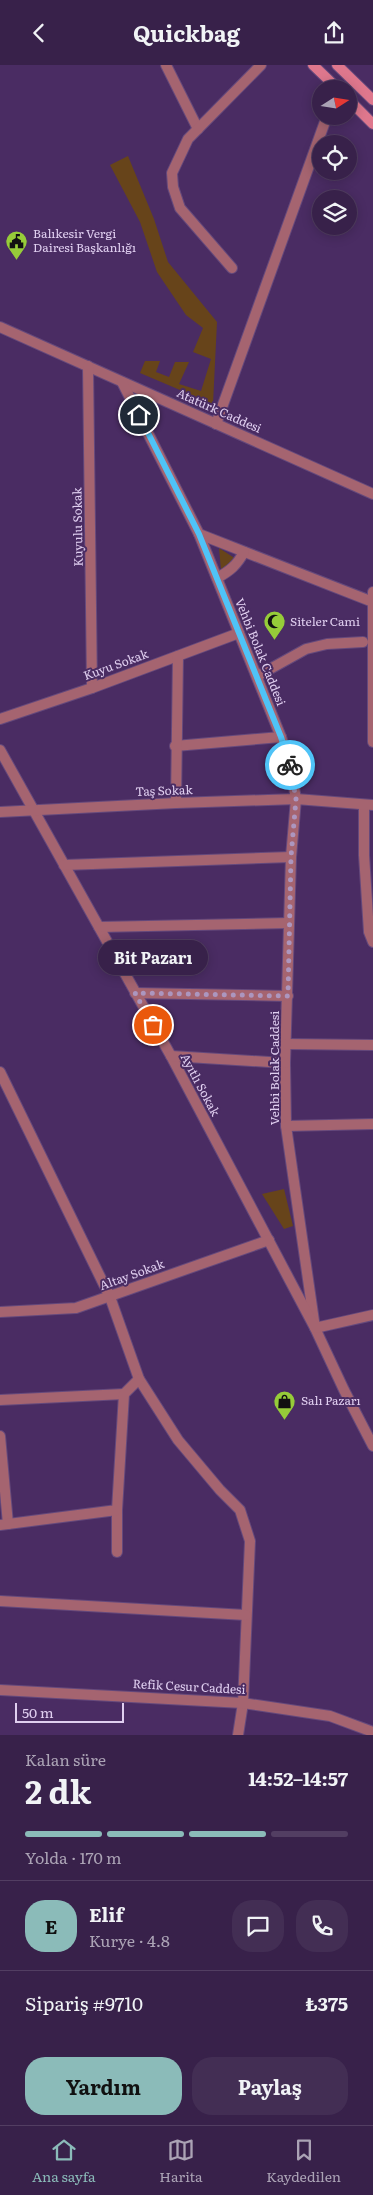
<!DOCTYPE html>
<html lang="tr">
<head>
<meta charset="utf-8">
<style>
	:root { --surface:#38214a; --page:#432e54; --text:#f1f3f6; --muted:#aba3b5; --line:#523e62; --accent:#8bbbb9 }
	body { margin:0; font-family:Literata,serif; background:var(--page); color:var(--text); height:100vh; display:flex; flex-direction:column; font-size:19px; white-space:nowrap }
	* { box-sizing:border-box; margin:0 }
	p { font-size:16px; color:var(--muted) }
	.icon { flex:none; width:28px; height:28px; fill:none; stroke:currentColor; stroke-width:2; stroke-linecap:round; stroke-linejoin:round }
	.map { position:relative; height:1670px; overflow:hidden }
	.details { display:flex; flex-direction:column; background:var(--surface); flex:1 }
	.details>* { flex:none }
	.needle { width:32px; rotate:78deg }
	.fabs { position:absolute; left:312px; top:15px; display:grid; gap:10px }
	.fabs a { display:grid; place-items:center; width:45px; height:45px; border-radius:50%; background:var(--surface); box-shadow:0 2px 12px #0003,0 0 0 1px var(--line); font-size:25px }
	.scale { position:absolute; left:15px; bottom:12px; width:109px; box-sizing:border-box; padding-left:5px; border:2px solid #e0cff0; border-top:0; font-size:14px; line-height:18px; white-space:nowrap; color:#e0cff0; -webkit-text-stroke:4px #4a2c63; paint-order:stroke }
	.pin { position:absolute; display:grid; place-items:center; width:42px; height:42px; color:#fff; margin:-21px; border:2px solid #fff; border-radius:50%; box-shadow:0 1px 5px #0007 }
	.courier { position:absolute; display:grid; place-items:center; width:50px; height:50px; margin:-25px; border:4px solid #4fc3f7; border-radius:50%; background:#fff; color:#222; box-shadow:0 1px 6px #0007 }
	.bubble { position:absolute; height:35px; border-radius:18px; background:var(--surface); box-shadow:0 2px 12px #0003,0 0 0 1px var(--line); font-size:16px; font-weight:700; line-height:35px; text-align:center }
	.head em { font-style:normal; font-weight:700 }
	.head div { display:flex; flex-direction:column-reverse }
	.head { display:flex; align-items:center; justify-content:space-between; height:85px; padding:0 25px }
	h1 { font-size:32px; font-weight:700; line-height:38px }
	.bar { display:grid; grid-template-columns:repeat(4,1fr); gap:8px 5px; align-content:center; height:60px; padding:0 25px }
	.bar i { height:6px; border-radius:4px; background:var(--line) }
	.bar .active { background:var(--accent) }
	.bar p { grid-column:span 4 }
	.line { display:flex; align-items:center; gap:12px; padding:0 25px; border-top:1px solid var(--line) }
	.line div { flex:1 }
	.round { display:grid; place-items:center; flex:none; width:52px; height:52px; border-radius:20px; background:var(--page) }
	.primary-button { display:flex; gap:10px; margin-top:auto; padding:10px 25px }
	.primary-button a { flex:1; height:58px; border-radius:20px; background:var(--accent); color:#111; font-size:20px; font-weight:700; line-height:58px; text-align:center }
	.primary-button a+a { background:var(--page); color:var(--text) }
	header { display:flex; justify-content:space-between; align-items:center; height:65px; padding:0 25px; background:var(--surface); font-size:22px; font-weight:700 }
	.tabs { display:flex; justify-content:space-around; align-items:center; height:70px; border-top:1px solid var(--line); background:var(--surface); font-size:14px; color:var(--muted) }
	.tabs a { display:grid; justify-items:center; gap:2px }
	.tabs .active { color:var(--accent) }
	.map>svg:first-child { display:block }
</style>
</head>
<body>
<header><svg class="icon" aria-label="back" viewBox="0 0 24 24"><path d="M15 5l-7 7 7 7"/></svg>Quickbag<svg class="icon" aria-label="share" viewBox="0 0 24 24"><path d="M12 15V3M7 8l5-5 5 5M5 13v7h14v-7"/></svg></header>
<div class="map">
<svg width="373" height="1670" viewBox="0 0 373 1670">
	<rect width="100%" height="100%" fill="#4a2c63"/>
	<g fill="#67441a">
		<path d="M 128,91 L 154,154 L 168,197 L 217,257 L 213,339 L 140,308 L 145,296 L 160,296 L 156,307 L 169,312 L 175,297 L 189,297 L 179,319 L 201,326 L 211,294 L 193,287 L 203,263 L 186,250 L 157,207 L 140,157 L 110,100 Z"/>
		<path d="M 219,483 L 236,494 L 221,505 Z"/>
		<path d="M 284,1124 L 293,1161 L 284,1164 L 262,1129 Z"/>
	</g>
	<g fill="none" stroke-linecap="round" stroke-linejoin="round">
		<defs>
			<path id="pedestrian" d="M 261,609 L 306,584 L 327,579 L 363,577"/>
			<g id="minor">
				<path d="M 166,0 L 198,64"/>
				<path d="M 232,203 L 180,143 L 173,122 L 172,108 L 188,74 L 261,0"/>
				<path d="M 0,262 L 373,429"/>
				<path d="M 88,301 L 92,623"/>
				<path d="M 122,317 L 199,469 L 281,672 L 290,699 L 296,734 L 291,792 L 285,998 L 286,1061 L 315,1263 L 344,1325 L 373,1381"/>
				<path d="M 216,359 L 327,51"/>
				<path d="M 199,469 L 373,537"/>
				<path d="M 217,513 C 230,506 237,500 244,487"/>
				<path d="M 373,527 L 373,677"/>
				<path d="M 0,654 L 92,623 L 239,568"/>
				<path d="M 175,681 L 281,672"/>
				<path d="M 0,685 L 171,991 L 315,1263 L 373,1250"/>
				<path d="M 176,738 L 178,591"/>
				<path d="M 364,740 L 364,790 L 369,867 L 373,877"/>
				<path d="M 0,747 L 176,738 L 296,734 L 373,740"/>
				<path d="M 64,800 L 291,792"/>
				<path d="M 99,862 L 289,858"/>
				<path d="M 135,928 L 288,931"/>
				<path d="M 286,979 L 373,980"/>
				<path d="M 171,991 L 285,998"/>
				<path d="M 0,1007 L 110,1232 L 139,1314 L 178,1375 L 220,1425 L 240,1445 L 250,1476 L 243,1638 L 238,1670"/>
				<path d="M 286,1061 L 373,1059"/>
				<path d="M 0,1247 L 76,1243 L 269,1175"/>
				<path d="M 0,1335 L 124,1329"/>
				<path d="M 0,1371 L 8,1459"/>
				<path d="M 117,1445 L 117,1487"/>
				<path d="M 0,1460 L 117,1445 L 124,1329 L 139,1314"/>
				<path d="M 0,1536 L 246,1550"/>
				<path d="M 0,1625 L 243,1638 L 330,1651 L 373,1667"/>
			</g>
			<g id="secondary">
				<path d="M 313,0 L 338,24"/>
				<path d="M 337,0 L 373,35"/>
				<path d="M 349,35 L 373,59"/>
			</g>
		</defs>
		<use href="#pedestrian" stroke="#65497c" stroke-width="12"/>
		<use href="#minor" stroke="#65497c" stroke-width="12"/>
		<use href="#secondary" stroke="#65497c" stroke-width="12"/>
		<use href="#pedestrian" stroke="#a56470" stroke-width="10"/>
		<use href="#minor" stroke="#a56470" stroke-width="10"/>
		<use href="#secondary" stroke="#de778d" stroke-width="10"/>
	</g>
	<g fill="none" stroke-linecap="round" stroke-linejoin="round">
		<path stroke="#ac96bf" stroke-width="5" stroke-dasharray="0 9" d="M 153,960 L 135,928 L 288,931 L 291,792 L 296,734 L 290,700"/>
		<path stroke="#4fc3f7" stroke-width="6" d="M 139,350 L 199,469 L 281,672 L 290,700"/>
	</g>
	<defs>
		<symbol id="civic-pin" viewBox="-11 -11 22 30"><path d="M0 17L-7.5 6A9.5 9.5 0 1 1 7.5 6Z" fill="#96cc39" stroke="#4a2c63"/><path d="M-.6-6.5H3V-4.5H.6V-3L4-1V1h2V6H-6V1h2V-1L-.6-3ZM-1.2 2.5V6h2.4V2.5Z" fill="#111"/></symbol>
		<symbol id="mosque-pin" viewBox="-11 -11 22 30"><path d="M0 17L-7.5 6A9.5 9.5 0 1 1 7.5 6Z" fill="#96cc39" stroke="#4a2c63"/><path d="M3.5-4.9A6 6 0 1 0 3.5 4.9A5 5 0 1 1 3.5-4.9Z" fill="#111"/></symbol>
		<symbol id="shop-pin" viewBox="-11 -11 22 30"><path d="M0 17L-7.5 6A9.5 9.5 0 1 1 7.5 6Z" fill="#96cc39" stroke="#4a2c63"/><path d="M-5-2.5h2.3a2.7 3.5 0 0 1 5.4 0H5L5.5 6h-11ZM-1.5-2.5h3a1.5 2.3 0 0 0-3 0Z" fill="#111"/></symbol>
	</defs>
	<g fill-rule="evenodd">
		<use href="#civic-pin" x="4" y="164" width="25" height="34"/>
		<use href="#mosque-pin" x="262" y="544" width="25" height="34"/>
		<use href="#shop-pin" x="272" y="1324" width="25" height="34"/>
	</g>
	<g text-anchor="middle" stroke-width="4" stroke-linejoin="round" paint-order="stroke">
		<g font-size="12" fill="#e0cff0" stroke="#4a2c63" text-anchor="start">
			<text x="33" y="173">Balıkesir Vergi<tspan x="33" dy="14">Dairesi Başkanlığı</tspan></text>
			<text x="290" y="561">Siteler Cami</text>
			<text x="301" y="1340">Salı Pazarı</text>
		</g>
		<g font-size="12" fill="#e0cff0" stroke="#4a2c63">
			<text transform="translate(219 346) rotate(24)" y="4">Atatürk Caddesi</text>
			<text transform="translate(78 462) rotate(-91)" y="4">Kuyulu Sokak</text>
			<text transform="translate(260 587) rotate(68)" y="4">Vehbi Bolak Caddesi</text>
			<text transform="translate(116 600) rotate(-20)" y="4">Kuyu Sokak</text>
			<text transform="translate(164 726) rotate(-2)" y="4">Taş Sokak</text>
			<text transform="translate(275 1003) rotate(-90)" y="4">Vehbi Bolak Caddesi</text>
			<text transform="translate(200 1020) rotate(62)" y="4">Ayıtlı Sokak</text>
			<text transform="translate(132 1210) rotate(-20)" y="4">Altay Sokak</text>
			<text transform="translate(189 1622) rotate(3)" y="4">Refik Cesur Caddesi</text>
		</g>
	</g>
</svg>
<div class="fabs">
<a><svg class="needle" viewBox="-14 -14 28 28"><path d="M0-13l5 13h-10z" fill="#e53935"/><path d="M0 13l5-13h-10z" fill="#aba3b5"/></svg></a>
<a><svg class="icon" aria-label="locate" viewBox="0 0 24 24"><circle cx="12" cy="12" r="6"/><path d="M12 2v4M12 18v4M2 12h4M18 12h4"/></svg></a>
<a><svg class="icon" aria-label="layers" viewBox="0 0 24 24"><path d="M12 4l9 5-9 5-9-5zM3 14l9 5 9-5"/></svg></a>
</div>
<div class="scale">50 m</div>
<div class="pin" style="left:153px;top:960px;background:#ea580c"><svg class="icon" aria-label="bag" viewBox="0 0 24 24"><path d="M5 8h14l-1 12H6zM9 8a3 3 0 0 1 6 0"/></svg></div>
<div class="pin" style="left:139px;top:350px;background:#1f2937"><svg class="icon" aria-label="home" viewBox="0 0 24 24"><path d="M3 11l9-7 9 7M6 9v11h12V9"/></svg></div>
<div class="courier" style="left:290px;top:700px"><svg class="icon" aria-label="bike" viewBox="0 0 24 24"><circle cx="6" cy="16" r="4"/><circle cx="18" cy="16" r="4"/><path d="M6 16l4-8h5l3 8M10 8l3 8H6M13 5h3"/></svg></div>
<div class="bubble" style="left:98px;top:875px;width:110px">Bit Pazarı</div>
</div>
<section class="details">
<div class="head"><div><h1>2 dk</h1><p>Kalan süre</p></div><em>14:52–14:57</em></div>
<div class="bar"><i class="active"></i><i class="active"></i><i class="active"></i><i></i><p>Yolda · 170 m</p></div>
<div class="line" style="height:90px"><b class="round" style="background:var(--accent);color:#111">E</b><div><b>Elif</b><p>Kurye · 4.8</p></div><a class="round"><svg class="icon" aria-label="chat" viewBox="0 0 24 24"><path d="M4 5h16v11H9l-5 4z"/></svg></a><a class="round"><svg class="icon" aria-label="phone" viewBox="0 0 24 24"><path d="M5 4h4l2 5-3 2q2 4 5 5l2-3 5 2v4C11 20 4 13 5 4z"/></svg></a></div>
<div class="line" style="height:65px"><div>Sipariş #9710</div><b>₺375</b></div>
<div class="primary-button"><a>Yardım</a><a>Paylaş</a></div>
</section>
<nav class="tabs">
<a class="active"><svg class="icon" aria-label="home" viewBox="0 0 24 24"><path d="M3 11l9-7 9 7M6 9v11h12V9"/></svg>Ana sayfa</a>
<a><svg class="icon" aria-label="map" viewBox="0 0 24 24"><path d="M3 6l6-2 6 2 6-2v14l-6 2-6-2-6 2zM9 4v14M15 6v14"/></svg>Harita</a>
<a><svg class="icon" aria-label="saved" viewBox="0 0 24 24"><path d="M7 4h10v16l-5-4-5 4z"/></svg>Kaydedilen</a>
</nav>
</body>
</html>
